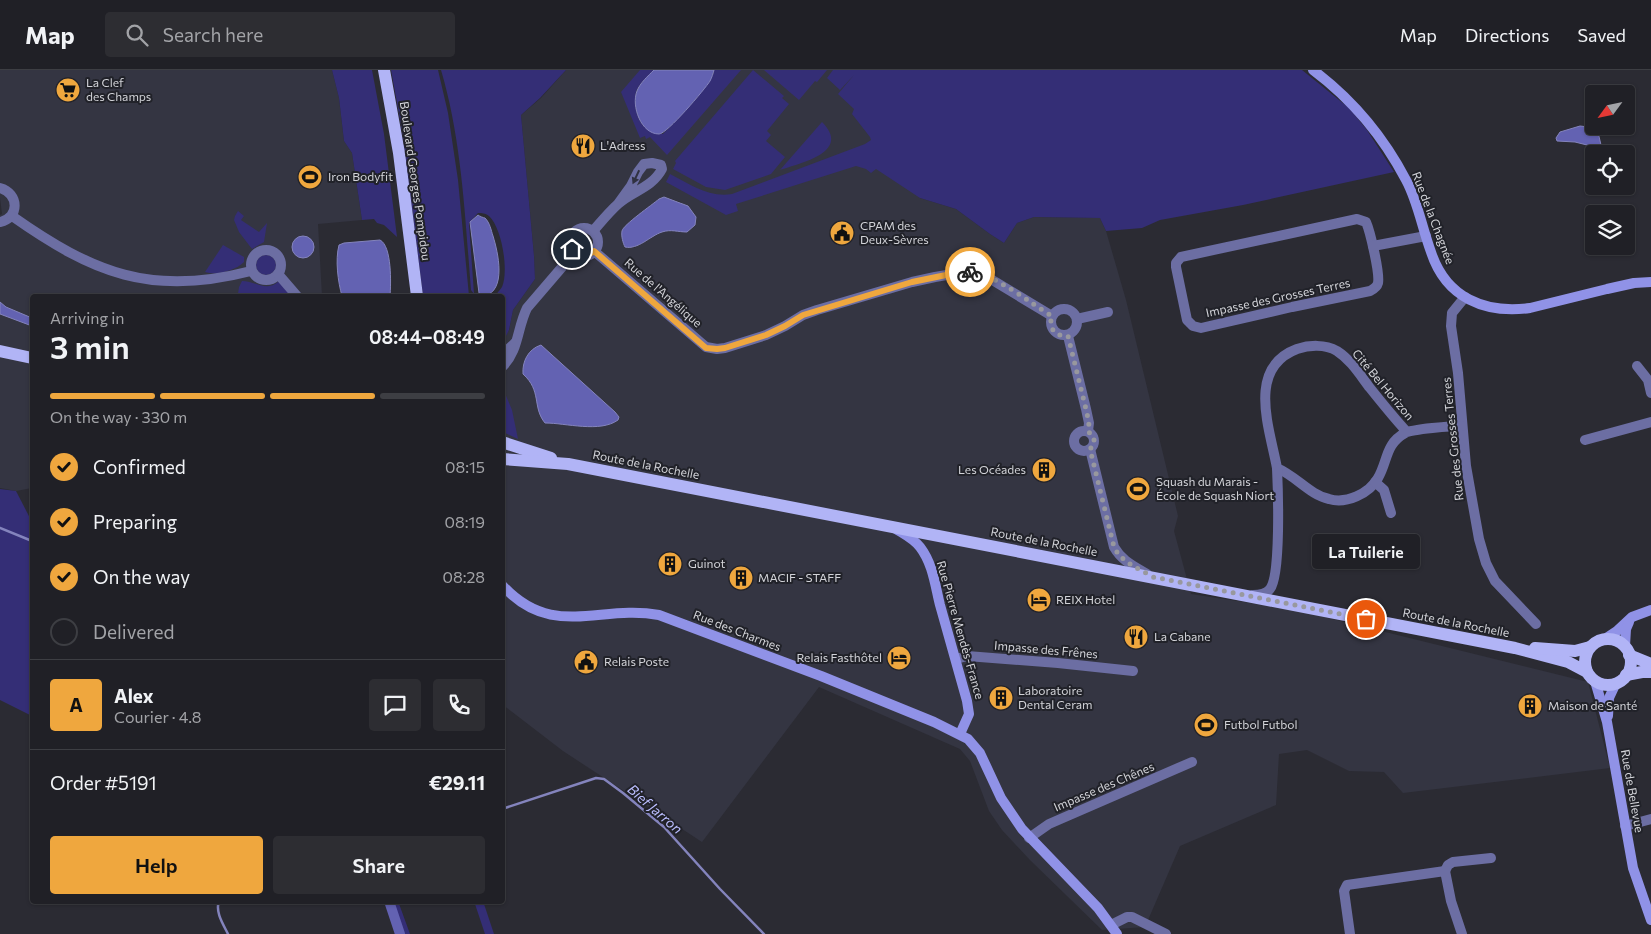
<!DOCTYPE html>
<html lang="en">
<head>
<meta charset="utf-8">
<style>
	:root { --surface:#202026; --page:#2d2d32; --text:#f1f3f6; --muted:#a2a3a7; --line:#3d3e43; --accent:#efa73e }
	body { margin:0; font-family:Commissioner,sans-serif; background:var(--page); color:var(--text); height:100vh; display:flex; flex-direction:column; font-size:19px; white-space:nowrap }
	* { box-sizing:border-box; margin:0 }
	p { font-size:16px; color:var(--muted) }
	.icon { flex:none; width:28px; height:28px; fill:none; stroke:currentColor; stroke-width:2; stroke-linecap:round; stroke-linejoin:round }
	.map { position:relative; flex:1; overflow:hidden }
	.side { position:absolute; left:30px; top:224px; width:475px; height:610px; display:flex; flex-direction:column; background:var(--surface); border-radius:5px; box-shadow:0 1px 4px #0004,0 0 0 1px var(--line) }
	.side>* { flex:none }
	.needle { width:32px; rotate:237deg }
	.fabs { position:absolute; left:1585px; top:15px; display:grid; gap:10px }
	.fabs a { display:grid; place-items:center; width:50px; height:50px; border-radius:5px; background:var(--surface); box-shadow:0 1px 4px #0004,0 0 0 1px var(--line); font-size:25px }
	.pin { position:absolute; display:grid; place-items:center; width:42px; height:42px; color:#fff; margin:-21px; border:2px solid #fff; border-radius:50%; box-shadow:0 1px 5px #0007 }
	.courier { position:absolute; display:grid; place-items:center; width:50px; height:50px; margin:-25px; border:4px solid #efa73e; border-radius:50%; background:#fff; color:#222; box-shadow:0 1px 6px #0007 }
	.bubble { position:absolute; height:35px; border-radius:5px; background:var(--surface); box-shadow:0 1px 4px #0004,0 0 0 1px var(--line); font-size:16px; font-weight:600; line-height:35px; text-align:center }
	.head em { font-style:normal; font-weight:600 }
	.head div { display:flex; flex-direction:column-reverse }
	.head { display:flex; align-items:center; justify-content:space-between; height:85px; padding:0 20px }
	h1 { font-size:32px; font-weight:600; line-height:38px }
	.bar { display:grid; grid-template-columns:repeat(4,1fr); gap:8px 5px; align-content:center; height:60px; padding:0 20px }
	.bar i { height:6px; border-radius:4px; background:var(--line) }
	.bar .selected { background:var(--accent) }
	.bar p { grid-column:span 4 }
	.line { display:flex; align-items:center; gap:12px; padding:0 20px; border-top:1px solid var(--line) }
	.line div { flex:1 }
	.round { display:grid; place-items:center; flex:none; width:52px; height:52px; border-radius:5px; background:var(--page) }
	ol { padding:0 20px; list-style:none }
	li { display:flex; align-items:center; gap:15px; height:55px }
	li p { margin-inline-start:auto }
	li .icon { padding:5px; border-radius:50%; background:var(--accent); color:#111; stroke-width:4 }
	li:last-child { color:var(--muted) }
	li i { width:28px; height:28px; border:2px solid var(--line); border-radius:50% }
	.action { display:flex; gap:10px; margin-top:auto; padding:10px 20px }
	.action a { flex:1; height:58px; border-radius:5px; background:var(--accent); color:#111; font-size:20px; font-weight:600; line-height:58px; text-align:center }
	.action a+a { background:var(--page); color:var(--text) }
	header { display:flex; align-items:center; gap:30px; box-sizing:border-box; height:70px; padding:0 25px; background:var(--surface); border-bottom:1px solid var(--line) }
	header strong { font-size:24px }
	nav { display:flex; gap:28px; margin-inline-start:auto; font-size:18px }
	.search { width:350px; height:45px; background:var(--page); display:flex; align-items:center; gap:12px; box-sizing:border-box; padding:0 18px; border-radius:5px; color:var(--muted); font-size:19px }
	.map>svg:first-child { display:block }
</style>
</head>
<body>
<header>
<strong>Map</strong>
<div class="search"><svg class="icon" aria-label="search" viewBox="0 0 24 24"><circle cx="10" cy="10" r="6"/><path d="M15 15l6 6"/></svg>Search here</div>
<nav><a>Map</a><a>Directions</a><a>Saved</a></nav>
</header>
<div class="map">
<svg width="1651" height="864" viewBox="0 0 1651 864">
	<rect width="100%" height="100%" fill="#2b2b33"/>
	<g fill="#343542" fill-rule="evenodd">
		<path d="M 0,0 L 332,0 L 339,28 L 344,71 L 352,83 L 362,150 L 318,154 L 322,226 L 32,226 L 32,248 L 6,237 L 0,232 L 0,145 L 2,144 L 0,128 Z"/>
		<path d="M 566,0 L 867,0 L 920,128 L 956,139 L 990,164 L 1004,173 L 1017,153 L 1034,147 L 1100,148 L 1106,161 L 1126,230 L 1178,446 L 1174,461 L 1191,524 L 1296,540 L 1588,612 L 1610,698 L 1403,723 L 1384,702 L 1349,701 L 1307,680 L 1279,684 L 1276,735 L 1180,776 L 1145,857 L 1102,860 L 1030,790 L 1002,760 L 989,741 L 970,691 L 960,679 L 819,617 L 702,772 L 563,681 L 503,635 L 502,272 L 509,260 L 513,240 L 535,209 L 534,186 L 521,45 L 541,28 ZM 664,127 L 681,132 L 682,162 L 670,160 L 662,162 L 634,178 L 625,177 L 621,163 L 637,147 L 659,129 ZM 546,279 L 615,342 L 619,347 L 562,355 L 546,353 L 536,320 L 528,309 Z"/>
		<path d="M 0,244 L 32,256 L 32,418 L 16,421 L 0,418 Z"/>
	</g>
	<g fill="#342e76">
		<path d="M 332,0 L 372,0 L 384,64 L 397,167 L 384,155 L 377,153 L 374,149 L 362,150 L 352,83 L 344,71 L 339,28 Z"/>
		<path d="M 391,0 L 438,0 L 448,43 L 458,110 L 469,226 L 423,226 L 403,66 Z"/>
		<path d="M 441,0 L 566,0 L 540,28 L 521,45 L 534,186 L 535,209 L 513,240 L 509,260 L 503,272 L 502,226 L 495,226 C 497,223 500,220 502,217 C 509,201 502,158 489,146 C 485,143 482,143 478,143 L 469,153 L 474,224 L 471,220 C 465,147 462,71 441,0 Z"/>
		<path d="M 640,0 L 654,0 C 648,7 639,13 636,22 C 633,34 637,52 647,59 C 651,62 658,63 663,64 L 696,29 L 714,3 L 714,0 L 741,0 L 667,85 L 650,67 L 646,69 L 645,66 L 640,68 L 621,22 Z"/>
		<path d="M 753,0 L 784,26 L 782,28 L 789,34 L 767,61 L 771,65 L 766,71 L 785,87 L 771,104 L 725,120 L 706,117 L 673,99 L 676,93 L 675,91 Z"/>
		<path d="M 764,0 L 827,0 L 817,12 L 815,11 L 799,30 Z"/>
		<path d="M 833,0 L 1302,0 L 1349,38 L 1367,60 L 1394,102 L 1243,135 L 1160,150 L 1142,158 L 1106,161 L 1100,148 L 1034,147 L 1017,153 L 1004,173 L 990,164 L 956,139 L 920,128 L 876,99 L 871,103 L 866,99 L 856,96 L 736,134 L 738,141 L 726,145 L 666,112 L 670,104 C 690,114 709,128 732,124 L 865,74 L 871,70 L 870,67 L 852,44 L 854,39 L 838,24 L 854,5 L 840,20 L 827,8 Z"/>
		<path d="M 822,52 C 852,82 801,93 780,100 Z"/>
		<path d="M 238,141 L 244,146 L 241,150 L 259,162 L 267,153 L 264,172 L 252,179 L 239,162 L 234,150 L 235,146 Z"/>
		<path d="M 223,175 L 244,187 L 244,192 C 236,200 217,206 205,202 Z"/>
		<circle cx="266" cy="195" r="10"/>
		<path d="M 242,211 C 256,211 266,223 279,211 L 291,226 L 244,226 L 244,224 L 238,224 L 239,217 Z"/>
		<path d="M 502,316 L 512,340 L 518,369 L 503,362 Z"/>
		<path d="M 0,419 L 16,421 L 32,452 L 32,646 L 0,630 Z"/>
		<path d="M 385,831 L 398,831 L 410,864 L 396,864 Z"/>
		<path d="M 474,831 L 483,831 L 494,864 L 485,864 Z"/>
	</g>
	<g fill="#6362b2" stroke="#8484bd">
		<path d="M 654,0 L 714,0 C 713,4 712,7 710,11 C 705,19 667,64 659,64 C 641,64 631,36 637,21 C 640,13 648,6 654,0 Z"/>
		<path d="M 1580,56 L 1597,58 L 1601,75 L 1595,77 L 1575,72 L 1557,71 L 1556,68 L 1560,62 Z"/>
		<path d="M 664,127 L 688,136 L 696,147 L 695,155 L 687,162 C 678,162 671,159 662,162 C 650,166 638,180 625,177 C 623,173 621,166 622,161 C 623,155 652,135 659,129 Z"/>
		<path d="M 478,145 C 479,146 484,148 485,148 C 490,153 491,160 493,166 C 498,182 507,221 484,226 L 479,223 L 470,152 Z"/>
		<circle cx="303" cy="177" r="11"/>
		<path d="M 380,170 C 392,176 391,214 390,226 L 342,226 C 338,212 335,190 339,175 L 344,173 Z"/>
		<path d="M 0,232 L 6,237 L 32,248 L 32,256 L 0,244 Z"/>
		<path d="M 541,275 L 615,342 L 619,347 L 618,350 C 600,363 566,353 545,353 C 532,337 542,321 523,304 C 522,292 528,279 541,275 Z"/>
	</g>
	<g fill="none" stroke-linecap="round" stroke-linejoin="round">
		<g stroke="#8484bd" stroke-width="2.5">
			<path d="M 0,458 L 32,471"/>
			<path d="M 502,739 L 596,708 L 604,709 L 623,723 L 664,757 L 720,819 L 764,864"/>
			<path d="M 219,831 C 215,842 223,854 228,864"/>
		</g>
		<path stroke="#6362b2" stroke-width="10" d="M 389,831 L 400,864"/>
		<g stroke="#6c6ea3" stroke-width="10">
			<path d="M 0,118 C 19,123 20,148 0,152"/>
			<path d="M 12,146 C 93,203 151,227 251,201"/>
			<path d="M 1357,149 L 1366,152 C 1370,161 1380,203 1378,213 C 1377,217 1374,219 1370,221 L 1292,237 L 1201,258 L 1193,256 L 1187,250 L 1176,197 L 1176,193 L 1181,187 Z"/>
			<circle cx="584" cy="172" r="14"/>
			<path d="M 593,161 C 601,152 609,142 618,134 C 632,121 652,118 662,99 L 661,95 L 652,93 L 644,94 L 638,102 L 631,116 L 618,134"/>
			<path d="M 1373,176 L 1426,166"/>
			<circle cx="266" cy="195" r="15"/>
			<path d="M 594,181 L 706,277 L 717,279 L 725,278 L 766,265 L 785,256 L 803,245 L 817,240 L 912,212 L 935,207 L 964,202 L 984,205 L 1052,246"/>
			<path d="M 278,204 L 297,226"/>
			<path d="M 1465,227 L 1452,243 L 1451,256 L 1458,303 L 1466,396 L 1479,469 L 1486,493 L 1495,511 L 1536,554"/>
			<circle cx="1064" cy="252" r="13"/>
			<path d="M 1077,249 L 1108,242"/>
			<path d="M 1068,266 L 1086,339 L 1089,353 L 1088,361"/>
			<path d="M 502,285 L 515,273"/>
			<path d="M 1637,296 L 1648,310 L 1651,323"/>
			<path d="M 502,297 C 519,281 517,258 527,238 L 575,182"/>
			<circle cx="1084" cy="371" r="10"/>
			<path d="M 1407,362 C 1394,348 1382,333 1370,318 C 1360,305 1351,290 1337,281 C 1325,274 1309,275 1297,279 C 1246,298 1270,359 1277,398 C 1296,406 1310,425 1329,429 C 1346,434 1369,424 1378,408 C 1388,391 1385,374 1405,363 C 1412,359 1452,356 1462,356"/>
			<path d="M 1585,370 L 1651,352"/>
			<path d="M 1090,379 L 1114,477 C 1122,491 1134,496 1147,504"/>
			<path d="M 1375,412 L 1384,420 L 1391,443"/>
			<path d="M 1253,525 C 1260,525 1266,524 1270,519 C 1281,505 1278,419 1277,398"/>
			<path d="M 956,589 L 967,586 L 1058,593 L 1133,601"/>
			<path d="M 1625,756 L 1651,749"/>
			<path d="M 1029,768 L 1049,754 L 1192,692"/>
			<path d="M 1445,801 L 1448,795 L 1453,792 L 1491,788"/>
			<path d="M 1111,855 L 1127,847 L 1132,847 L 1166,864"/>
			<path d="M 1350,864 L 1344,821 L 1347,815 L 1445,801 L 1451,831 L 1462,864"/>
		</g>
		<g stroke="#9092e7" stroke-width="10">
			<path d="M 1313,0 C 1353,30 1383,66 1406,110 C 1418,132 1422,158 1431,182 C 1446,228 1485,244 1530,238 L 1607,219 L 1634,213 L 1651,212"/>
			<path d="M 896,459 C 904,464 914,469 920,477 C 933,494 935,515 940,535 C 949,567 958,599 967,631 L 969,644 L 960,664"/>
			<path d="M 502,515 C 552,570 599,534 659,545 L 821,606 L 934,652 L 968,669 L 980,683 L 1001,728 L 1022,759 L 1098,838 L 1117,864"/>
			<path d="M 1605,569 L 1617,561 L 1632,547 L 1651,540"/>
			<path d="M 1625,576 L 1626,559 L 1629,552"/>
			<path d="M 1595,611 L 1607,652 L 1633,798 L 1651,850"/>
			<path d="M 1608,646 L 1609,628 L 1616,613"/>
		</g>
		<g stroke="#b1b4f6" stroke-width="12">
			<path d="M 384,0 L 399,83 L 417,226"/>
			<path d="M 0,281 L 32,288"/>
			<path d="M 502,372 L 551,388"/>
			<path d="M 502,389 L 568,394 L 1515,578 L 1568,592 L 1587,602"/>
			<circle cx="1608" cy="592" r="23"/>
			<path d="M 1535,578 L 1575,581 L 1590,577"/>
			<path d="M 1629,585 L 1651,594"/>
			<path d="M 1626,605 L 1642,602 L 1651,602"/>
		</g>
	</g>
	<defs><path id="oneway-solid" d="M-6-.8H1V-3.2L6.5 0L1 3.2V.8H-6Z" transform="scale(1.25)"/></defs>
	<use fill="#303141" href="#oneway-solid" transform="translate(636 107) rotate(115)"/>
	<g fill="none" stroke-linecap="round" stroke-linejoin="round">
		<path stroke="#98989e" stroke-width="5" stroke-dasharray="0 9" d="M 970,202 C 995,204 1030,233 1052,246 C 1048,258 1055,267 1068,266 L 1086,339 L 1089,353 L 1088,361 L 1094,368 L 1094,374 L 1090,379 L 1114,477 C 1122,493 1138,498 1153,507 L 1366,549"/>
		<path stroke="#efa73e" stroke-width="6" d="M 572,179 C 579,187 587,187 594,181 L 706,278 L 717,279 L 725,278 L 766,265 L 785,256 L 803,245 L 912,212 L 956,203 L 970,202"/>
	</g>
	<defs>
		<symbol id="supermarket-disc" viewBox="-11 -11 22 22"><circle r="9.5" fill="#efa73e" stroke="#212229"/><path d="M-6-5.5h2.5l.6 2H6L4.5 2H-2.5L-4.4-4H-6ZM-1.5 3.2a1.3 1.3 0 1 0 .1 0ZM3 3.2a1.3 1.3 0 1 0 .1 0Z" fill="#111"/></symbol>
		<symbol id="restaurant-disc" viewBox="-11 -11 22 22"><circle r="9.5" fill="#efa73e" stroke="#212229"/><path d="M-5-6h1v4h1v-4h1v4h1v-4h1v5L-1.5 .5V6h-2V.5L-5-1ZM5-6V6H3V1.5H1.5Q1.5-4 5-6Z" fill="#111"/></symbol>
		<symbol id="stadium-disc" viewBox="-11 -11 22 22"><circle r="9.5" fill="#efa73e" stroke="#212229"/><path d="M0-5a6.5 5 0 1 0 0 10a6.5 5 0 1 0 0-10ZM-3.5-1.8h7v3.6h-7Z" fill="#111"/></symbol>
		<symbol id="civic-disc" viewBox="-11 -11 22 22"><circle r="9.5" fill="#efa73e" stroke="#212229"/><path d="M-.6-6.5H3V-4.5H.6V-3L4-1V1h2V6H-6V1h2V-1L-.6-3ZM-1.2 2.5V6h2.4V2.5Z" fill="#111"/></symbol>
		<symbol id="building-disc" viewBox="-11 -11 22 22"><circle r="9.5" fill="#efa73e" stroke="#212229"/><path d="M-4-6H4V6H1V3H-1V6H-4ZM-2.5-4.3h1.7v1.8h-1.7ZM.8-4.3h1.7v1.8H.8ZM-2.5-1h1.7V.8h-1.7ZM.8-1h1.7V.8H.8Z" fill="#111"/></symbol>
		<symbol id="hotel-disc" viewBox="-11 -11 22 22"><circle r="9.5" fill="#efa73e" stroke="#212229"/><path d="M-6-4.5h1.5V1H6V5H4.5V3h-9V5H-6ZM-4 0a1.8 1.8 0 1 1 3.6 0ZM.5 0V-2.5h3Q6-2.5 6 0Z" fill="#111"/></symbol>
	</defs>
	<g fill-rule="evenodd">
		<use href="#supermarket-disc" x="54" y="6" width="28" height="28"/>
		<use href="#restaurant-disc" x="569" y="62" width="28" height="28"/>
		<use href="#stadium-disc" x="296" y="93" width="28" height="28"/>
		<use href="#civic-disc" x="828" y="149" width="28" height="28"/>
		<use href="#building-disc" x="1030" y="386" width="28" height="28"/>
		<use href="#stadium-disc" x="1124" y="405" width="28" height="28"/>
		<use href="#building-disc" x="656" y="480" width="28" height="28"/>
		<use href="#building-disc" x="727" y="494" width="28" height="28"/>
		<use href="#hotel-disc" x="1025" y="516" width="28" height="28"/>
		<use href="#restaurant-disc" x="1122" y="553" width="28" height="28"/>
		<use href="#hotel-disc" x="885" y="574" width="28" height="28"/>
		<use href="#civic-disc" x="572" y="578" width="28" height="28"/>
		<use href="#building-disc" x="987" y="614" width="28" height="28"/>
		<use href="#building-disc" x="1516" y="622" width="28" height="28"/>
		<use href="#stadium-disc" x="1192" y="641" width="28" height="28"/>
	</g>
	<g text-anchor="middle" stroke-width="4" stroke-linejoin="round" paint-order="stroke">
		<g font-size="12" fill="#d2d3d8" stroke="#212229" text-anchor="start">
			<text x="86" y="17">La Clef<tspan x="86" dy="14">des Champs</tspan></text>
			<text x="600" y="80">L'Adress</text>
			<text x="328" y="111">Iron Bodyfit</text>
			<text x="860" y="160">CPAM des<tspan x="860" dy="14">Deux-Sèvres</tspan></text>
			<text x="1026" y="404" text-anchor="end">Les Océades</text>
			<text x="1156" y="416">Squash du Marais -<tspan x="1156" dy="14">École de Squash Niort</tspan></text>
			<text x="688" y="498">Guinot</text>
			<text x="758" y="512">MACIF - STAFF</text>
			<text x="1056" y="534">REIX Hotel</text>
			<text x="1154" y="571">La Cabane</text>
			<text x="882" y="592" text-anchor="end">Relais Fasthôtel</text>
			<text x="604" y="596">Relais Poste</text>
			<text x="1018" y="625">Laboratoire<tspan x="1018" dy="14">Dental Ceram</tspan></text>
			<text x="1548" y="640">Maison de Santé</text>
			<text x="1224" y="659">Futbol Futbol</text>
		</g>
		<g font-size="12" fill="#d2d3d8" stroke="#212229">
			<text transform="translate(415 111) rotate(82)" y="4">Boulevard Georges Pompidou</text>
			<text transform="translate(1433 148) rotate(69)" y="4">Rue de la Chagnée</text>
			<text transform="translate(663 223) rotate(41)" y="4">Rue de l'Angélique</text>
			<text transform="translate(1278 228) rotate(-12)" y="4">Impasse des Grosses Terres</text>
			<text transform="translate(1383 315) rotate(50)" y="4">Cité Bel Horizon</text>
			<text transform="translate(1453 369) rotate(-96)" y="4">Rue des Grosses Terres</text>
			<text transform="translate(646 395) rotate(11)" y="4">Route de la Rochelle</text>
			<text transform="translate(1044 472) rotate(11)" y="4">Route de la Rochelle</text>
			<text transform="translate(1456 553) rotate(11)" y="4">Route de la Rochelle</text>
			<text transform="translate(960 560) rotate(74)" y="4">Rue Pierre Mendès-France</text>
			<text transform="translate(737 561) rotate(21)" y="4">Rue des Charmes</text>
			<text transform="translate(1046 580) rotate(5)" y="4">Impasse des Frênes</text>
			<text transform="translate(1104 717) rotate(-23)" y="4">Impasse des Chênes</text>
			<text transform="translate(1632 721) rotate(80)" y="4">Rue de Bellevue</text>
		</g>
		<g font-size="14" font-style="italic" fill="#babdfe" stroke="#212229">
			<text transform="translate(655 739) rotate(41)" y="5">Bief Jarron</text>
		</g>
	</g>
</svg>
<div class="fabs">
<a><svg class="needle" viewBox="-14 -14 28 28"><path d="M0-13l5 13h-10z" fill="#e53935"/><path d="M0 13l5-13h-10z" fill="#a2a3a7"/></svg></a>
<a><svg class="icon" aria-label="locate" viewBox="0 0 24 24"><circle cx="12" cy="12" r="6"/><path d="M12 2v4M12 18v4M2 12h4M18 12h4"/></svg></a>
<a><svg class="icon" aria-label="layers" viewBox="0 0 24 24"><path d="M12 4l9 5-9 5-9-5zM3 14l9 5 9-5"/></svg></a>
</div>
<div class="pin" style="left:1366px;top:549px;background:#ea580c"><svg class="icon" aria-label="bag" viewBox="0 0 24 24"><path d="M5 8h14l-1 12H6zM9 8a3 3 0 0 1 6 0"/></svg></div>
<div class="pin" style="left:572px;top:179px;background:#1f2937"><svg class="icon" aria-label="home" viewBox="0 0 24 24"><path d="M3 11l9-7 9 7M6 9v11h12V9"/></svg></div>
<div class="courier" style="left:970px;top:202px"><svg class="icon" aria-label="bike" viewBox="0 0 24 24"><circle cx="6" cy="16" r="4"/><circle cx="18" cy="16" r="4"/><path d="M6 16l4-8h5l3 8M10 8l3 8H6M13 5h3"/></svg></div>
<div class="bubble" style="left:1312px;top:464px;width:108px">La Tuilerie</div>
<section class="side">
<div class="head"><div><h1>3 min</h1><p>Arriving in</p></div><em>08:44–08:49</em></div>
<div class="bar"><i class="selected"></i><i class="selected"></i><i class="selected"></i><i></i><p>On the way · 330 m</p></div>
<ol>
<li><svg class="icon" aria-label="check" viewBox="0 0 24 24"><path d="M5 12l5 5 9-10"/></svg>Confirmed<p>08:15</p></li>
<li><svg class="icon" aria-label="check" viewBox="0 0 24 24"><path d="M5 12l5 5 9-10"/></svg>Preparing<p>08:19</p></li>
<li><svg class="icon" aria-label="check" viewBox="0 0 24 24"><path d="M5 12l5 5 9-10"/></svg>On the way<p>08:28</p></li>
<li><i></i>Delivered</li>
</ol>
<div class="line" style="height:90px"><b class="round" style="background:var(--accent);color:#111">A</b><div><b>Alex</b><p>Courier · 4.8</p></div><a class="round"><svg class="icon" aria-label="chat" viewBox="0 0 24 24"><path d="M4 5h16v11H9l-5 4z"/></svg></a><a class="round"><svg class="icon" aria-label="phone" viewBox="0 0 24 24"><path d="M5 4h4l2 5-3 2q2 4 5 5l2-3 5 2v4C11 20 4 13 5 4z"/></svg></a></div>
<div class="line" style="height:65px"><div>Order #5191</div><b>€29.11</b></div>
<div class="action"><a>Help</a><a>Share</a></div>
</section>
</div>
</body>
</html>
